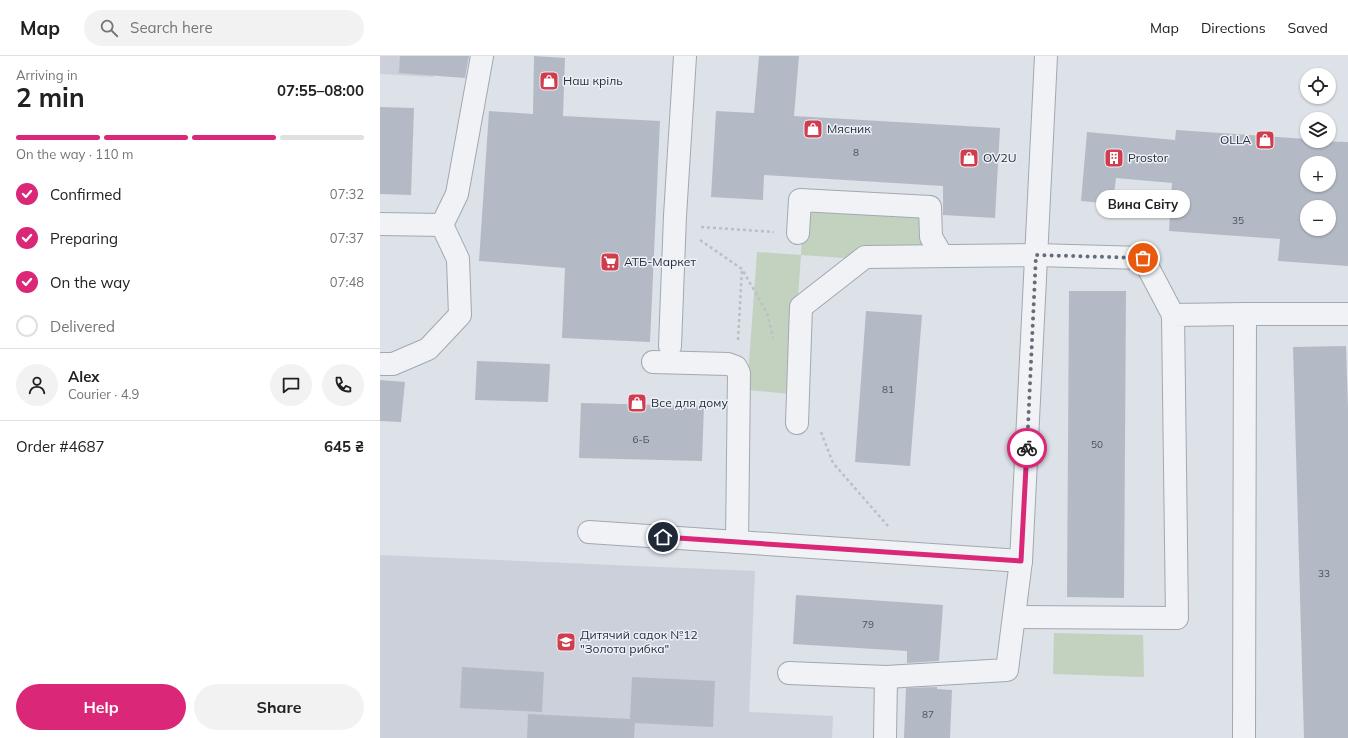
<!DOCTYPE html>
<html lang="en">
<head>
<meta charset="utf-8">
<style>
	:root { --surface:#fff; --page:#f2f2f2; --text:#202124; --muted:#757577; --line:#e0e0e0; --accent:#db2777 }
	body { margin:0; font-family:Mulish,sans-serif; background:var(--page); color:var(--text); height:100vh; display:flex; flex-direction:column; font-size:15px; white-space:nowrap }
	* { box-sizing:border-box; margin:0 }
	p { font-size:13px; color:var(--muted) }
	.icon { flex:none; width:22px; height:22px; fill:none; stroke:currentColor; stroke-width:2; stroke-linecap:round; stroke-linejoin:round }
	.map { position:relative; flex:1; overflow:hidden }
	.drawer { display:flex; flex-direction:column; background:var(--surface); width:380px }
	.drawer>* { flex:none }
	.fabs { position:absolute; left:920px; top:12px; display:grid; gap:8px }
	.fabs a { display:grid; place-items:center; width:36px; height:36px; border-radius:50%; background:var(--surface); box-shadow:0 1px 3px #0004; font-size:20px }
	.pin { position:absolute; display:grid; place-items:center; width:34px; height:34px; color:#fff; margin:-17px; border:2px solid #fff; border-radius:50%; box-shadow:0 1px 4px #0007 }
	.courier { position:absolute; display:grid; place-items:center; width:40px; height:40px; margin:-20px; border:3px solid #db2777; border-radius:50%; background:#fff; color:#222; box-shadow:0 1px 5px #0007 }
	.bubble { position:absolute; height:28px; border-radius:14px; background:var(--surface); box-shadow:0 1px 3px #0004; font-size:13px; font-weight:700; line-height:28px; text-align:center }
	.head em { font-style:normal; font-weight:700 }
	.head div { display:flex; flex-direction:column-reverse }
	.head { display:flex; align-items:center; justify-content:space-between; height:68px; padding:0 16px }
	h1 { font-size:26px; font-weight:700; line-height:30px }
	.bar { display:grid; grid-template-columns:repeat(4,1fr); gap:6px 4px; align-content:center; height:48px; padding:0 16px }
	.bar i { height:5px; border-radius:3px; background:var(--line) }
	.bar .current { background:var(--accent) }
	.bar p { grid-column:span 4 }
	.line { display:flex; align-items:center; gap:10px; padding:0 16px; border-top:1px solid var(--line) }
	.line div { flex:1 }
	.round { display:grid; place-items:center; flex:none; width:42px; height:42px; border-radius:21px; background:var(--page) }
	ol { padding:0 16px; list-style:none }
	li { display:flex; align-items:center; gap:12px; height:44px }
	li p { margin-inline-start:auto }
	li .icon { padding:4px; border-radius:50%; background:var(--accent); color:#fff; stroke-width:4 }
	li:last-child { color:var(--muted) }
	li i { width:22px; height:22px; border:2px solid var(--line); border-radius:50% }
	.primary-button { display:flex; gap:8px; margin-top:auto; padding:8px 16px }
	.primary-button a { flex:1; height:46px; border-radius:24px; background:var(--accent); color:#fff; font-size:16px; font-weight:700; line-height:46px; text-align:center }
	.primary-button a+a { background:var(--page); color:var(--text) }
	header { display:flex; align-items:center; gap:24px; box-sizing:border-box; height:56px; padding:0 20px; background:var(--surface); border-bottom:1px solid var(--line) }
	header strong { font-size:19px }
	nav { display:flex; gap:22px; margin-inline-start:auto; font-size:14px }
	.search { width:280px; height:36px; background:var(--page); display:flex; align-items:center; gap:10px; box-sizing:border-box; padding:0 14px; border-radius:22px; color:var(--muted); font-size:15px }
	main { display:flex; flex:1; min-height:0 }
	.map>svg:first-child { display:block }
</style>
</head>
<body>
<header>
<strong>Map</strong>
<div class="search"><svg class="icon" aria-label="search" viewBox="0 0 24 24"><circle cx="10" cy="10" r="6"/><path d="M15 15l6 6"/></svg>Search here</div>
<nav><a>Map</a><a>Directions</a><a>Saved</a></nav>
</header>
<main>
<section class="drawer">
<div class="head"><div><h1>2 min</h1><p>Arriving in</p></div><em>07:55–08:00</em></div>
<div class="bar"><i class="current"></i><i class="current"></i><i class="current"></i><i></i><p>On the way · 110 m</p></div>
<ol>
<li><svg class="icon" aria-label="check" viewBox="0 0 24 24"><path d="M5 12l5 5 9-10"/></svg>Confirmed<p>07:32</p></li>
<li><svg class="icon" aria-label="check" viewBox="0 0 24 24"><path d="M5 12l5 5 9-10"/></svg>Preparing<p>07:37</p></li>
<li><svg class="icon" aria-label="check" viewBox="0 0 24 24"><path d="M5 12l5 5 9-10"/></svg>On the way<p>07:48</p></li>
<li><i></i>Delivered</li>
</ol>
<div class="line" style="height:72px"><a class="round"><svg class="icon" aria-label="person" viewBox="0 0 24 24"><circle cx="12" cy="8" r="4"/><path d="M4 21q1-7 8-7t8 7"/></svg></a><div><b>Alex</b><p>Courier · 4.9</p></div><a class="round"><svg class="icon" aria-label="chat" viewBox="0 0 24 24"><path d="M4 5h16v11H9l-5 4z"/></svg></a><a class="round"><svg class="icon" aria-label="phone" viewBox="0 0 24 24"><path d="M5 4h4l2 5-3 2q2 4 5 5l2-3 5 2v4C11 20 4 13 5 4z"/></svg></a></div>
<div class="line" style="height:52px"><div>Order #4687</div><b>645 ₴</b></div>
<div class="primary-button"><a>Help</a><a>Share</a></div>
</section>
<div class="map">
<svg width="968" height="682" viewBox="0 0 968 682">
	<rect width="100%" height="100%" fill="#dde1e8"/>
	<g fill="#cbd0da">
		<path d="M 0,0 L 54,0 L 53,21 L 0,18 Z"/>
		<path d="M 0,499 L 375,515 L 369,656 L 453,660 L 452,682 L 0,682 Z"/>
	</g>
	<g fill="#c2d2be">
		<path d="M 423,147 L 548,153 L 548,198 L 479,203 L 421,199 L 411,338 L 367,334 L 377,196 L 421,199 Z"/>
		<path d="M 674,577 L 763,579 L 764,621 L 673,618 Z"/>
	</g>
	<g fill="#b4bac5" fill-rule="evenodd">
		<path d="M 20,0 L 89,0 L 85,22 L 19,17 Z"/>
		<path d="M 154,0 L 185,2 L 183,60 L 280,65 L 270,286 L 182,282 L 185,212 L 99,205 L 109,55 L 153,58 Z"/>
		<path d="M 379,0 L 419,0 L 414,60 L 620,72 L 615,162 L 563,159 L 563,130 L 384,119 L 383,144 L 331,141 L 336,55 L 374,57 Z"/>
		<path d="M 0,51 L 34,52 L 31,139 L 0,138 Z"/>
		<path d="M 796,74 L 927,83 L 927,85 L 968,86 L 968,210 L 898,205 L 900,183 L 789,175 L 792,127 L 736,122 L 733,148 L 701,145 L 707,76 L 795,84 ZM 927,107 L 949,107 L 949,129 L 927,129 ZM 927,151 L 949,151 L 949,173 L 927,173 Z"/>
		<path d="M 689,235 L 746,235 L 744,542 L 687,541 Z"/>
		<path d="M 486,255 L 542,259 L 530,410 L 475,406 Z"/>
		<path d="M 966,290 L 968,352 L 968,682 L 924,682 L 913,291 Z"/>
		<path d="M 97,305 L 170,308 L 168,346 L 95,344 Z"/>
		<path d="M 0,324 L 25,326 L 21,366 L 0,365 Z"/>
		<path d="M 201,347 L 324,350 L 322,405 L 199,402 Z"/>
		<path d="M 416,539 L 563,549 L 559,605 L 527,607 L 527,595 L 413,588 Z"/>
		<path d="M 82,611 L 164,616 L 162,656 L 80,652 Z"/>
		<path d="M 252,621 L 335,625 L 333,671 L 255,667 L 254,682 L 147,682 L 148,658 L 250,663 Z"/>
		<path d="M 557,631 L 557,633 L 572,634 L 570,682 L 524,682 L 526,632 Z"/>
	</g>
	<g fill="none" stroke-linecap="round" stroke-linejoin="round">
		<defs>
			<g id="minor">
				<path d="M 0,168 L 62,169"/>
				<path d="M 62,169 L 77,138 L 102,0"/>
				<path d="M 418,177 L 420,144 L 550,151 L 551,181 L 562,200"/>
				<path d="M 290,290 L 295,160 L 305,0"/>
				<path d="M 273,306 L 348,308 L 356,311 L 359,317 L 357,486"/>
				<path d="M 0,308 L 13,308 L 48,293 L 80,259 L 78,203 L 62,169"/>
				<path d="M 417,367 L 421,251 L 485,201 L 656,199 L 763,202 L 793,259"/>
				<path d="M 209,476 L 641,505"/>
				<path d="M 634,561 L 797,562 L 793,259 L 865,258"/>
				<path d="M 409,617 L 506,621 L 627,614 L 641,505 L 666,0"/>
				<path d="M 505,682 L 506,621"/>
				<path d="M 864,682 L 865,258 L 968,258"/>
			</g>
		</defs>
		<use href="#minor" stroke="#a2a8b2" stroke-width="24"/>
		<g stroke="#bbbfc6" stroke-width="2.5" stroke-dasharray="3 3" stroke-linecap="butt">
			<path d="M 321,171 L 394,176"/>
			<path d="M 320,184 L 362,213 L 387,257 L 393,282"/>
			<path d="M 358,284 L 362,213"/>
			<path d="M 441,376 L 453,407 L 508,470"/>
		</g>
		<use href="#minor" stroke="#f0f2f6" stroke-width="22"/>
	</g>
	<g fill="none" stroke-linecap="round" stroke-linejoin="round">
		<path stroke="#666d7a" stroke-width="4" stroke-dasharray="0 7.2" d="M 647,392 L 656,199 L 763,202"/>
		<path stroke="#db2777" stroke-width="5" d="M 283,481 L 641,505 L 647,392"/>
	</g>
	<defs>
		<symbol id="shop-square" viewBox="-11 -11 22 22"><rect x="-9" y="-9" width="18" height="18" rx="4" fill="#d23d4e" stroke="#edf0f5"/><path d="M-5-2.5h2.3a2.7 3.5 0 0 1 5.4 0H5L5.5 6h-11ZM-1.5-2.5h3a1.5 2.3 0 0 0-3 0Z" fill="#fff"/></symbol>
		<symbol id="building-square" viewBox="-11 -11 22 22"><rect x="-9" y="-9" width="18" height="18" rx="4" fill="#d23d4e" stroke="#edf0f5"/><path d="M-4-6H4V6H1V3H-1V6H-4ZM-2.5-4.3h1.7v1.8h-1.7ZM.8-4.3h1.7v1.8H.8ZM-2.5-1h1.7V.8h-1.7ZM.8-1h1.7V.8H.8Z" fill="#fff"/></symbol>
		<symbol id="supermarket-square" viewBox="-11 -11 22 22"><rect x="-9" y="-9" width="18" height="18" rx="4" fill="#d23d4e" stroke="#edf0f5"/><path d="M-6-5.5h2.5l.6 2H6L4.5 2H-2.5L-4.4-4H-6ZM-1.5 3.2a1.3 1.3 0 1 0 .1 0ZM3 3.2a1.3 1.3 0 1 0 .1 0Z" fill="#fff"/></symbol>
		<symbol id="school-square" viewBox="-11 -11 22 22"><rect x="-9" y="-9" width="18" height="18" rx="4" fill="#d23d4e" stroke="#edf0f5"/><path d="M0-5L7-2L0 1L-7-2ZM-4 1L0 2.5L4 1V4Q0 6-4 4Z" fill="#fff"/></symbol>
	</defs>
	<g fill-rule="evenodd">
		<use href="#shop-square" x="158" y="14" width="22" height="22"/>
		<use href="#shop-square" x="422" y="62" width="22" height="22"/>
		<use href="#shop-square" x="874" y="73" width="22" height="22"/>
		<use href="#shop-square" x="578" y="91" width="22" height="22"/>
		<use href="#building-square" x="723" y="91" width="22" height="22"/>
		<use href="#supermarket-square" x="219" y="195" width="22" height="22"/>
		<use href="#shop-square" x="246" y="336" width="22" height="22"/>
		<use href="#school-square" x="175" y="575" width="22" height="22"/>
	</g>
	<g text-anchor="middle" stroke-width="3" stroke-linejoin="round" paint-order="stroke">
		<g font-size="10" fill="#4a5160">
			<text x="476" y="100">8</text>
			<text x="858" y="168">35</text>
			<text x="508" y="337">81</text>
			<text x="261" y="387">6-Б</text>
			<text x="717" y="392">50</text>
			<text x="944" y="521">33</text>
			<text x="488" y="572">79</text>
			<text x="548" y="662">87</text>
		</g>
		<g font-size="12" fill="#262e3f" stroke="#edf0f5" text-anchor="start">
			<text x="183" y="29">Наш кріль</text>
			<text x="447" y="77">Мясник</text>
			<text x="871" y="88" text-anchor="end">OLLA</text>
			<text x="603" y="106">OV2U</text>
			<text x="748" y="106">Prostor</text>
			<text x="244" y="210">АТБ-Маркет</text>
			<text x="271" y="351">Все для дому</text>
			<text x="200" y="583">Дитячий садок №12<tspan x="200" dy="14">"Золота рибка"</tspan></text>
		</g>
	</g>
</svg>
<div class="fabs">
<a><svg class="icon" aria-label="locate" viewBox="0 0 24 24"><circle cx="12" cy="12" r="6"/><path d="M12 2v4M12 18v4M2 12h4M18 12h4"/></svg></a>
<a><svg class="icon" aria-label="layers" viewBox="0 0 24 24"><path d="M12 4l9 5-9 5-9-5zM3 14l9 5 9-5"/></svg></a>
<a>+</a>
<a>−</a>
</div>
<div class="pin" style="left:763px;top:202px;background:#ea580c"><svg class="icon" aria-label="bag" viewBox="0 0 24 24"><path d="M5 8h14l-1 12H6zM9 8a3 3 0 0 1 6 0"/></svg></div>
<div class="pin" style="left:283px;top:481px;background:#1f2937"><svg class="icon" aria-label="home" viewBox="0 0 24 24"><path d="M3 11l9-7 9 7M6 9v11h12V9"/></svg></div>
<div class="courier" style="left:647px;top:392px"><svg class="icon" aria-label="bike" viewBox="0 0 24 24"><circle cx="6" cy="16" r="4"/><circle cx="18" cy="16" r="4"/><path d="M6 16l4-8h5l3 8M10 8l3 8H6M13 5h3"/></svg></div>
<div class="bubble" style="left:716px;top:134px;width:94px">Вина Світу</div>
</div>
</main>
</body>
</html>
